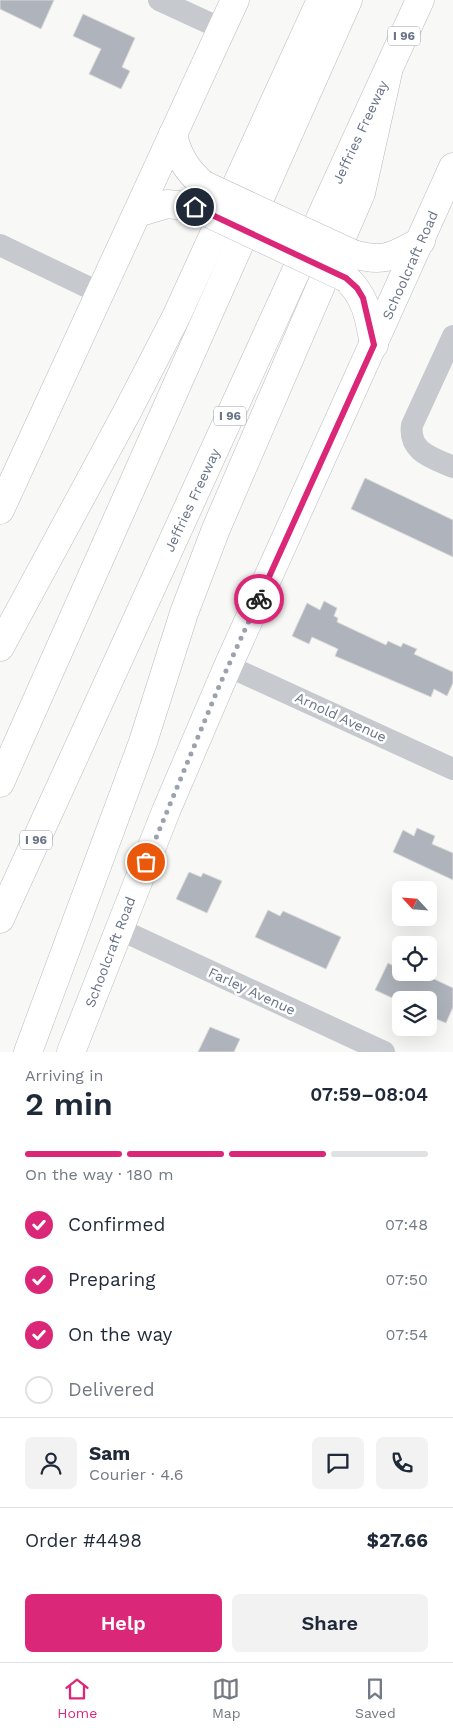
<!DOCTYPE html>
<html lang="en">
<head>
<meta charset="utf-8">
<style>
	:root { --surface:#fff; --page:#f2f2f3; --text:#1f2937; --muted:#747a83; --line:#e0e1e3; --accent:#db2777 }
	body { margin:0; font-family:"Work Sans",sans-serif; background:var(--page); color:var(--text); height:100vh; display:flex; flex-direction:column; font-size:19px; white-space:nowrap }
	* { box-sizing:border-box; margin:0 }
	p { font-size:16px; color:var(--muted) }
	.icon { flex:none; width:28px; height:28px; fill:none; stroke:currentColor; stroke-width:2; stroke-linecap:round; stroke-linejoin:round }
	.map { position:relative; height:1052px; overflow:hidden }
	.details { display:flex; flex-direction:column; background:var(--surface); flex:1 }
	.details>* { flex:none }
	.needle { width:32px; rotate:296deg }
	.fabs { position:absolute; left:392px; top:881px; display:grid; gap:10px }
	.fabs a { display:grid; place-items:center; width:45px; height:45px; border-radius:8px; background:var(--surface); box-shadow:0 5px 20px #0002; font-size:25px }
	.pin { position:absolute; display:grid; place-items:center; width:42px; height:42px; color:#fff; margin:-21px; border:2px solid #fff; border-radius:50%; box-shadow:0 1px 5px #0007 }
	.courier { position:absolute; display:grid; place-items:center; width:50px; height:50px; margin:-25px; border:4px solid #db2777; border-radius:50%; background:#fff; color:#222; box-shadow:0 1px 6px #0007 }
	.overview em { font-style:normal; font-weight:600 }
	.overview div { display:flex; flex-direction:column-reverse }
	.overview { display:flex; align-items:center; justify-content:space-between; height:85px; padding:0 25px }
	h1 { font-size:32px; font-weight:600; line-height:38px }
	.bar { display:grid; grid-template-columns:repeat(4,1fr); gap:8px 5px; align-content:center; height:60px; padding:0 25px }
	.bar i { height:6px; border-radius:4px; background:var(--line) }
	.bar .current { background:var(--accent) }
	.bar p { grid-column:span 4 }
	.line { display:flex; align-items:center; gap:12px; padding:0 25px; border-top:1px solid var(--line) }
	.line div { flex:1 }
	.round { display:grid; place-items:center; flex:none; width:52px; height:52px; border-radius:8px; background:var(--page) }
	ol { padding:0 25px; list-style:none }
	li { display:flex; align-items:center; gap:15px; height:55px }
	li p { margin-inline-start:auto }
	li .icon { padding:5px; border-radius:50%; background:var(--accent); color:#fff; stroke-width:4 }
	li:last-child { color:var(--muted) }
	li i { width:28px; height:28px; border:2px solid var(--line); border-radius:50% }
	.primary-button { display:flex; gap:10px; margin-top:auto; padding:10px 25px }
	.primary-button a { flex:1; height:58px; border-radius:8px; background:var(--accent); color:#fff; font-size:20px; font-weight:600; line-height:58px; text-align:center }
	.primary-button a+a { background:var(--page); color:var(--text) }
	.tab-bar { display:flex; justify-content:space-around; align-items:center; height:70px; border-top:1px solid var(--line); background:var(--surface); font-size:14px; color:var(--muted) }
	.tab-bar a { display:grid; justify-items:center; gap:2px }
	.tab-bar .current { color:var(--accent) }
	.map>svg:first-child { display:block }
</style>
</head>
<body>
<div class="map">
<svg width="453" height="1052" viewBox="0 0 453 1052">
	<rect width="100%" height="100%" fill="#f8f9f6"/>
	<g fill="#afb4bc" stroke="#dadad8">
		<path d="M 0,0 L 54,0 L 41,29 L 0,9 Z"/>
		<path d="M 83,14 L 135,38 L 122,67 L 130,71 L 121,89 L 89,74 L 101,49 L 73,36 Z"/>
		<path d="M 365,478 L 453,520 L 453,557 L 351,509 Z"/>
		<path d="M 324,601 L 337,608 L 334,616 L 338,618 L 337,622 L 386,645 L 388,641 L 401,647 L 403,643 L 417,649 L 414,654 L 453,672 L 453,683 L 447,696 L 434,689 L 431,697 L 335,656 L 338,649 L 312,637 L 309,644 L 292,636 L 307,603 L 320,610 Z"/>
		<path d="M 417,828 L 435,836 L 432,844 L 453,853 L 453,880 L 393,852 L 403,830 L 414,836 Z"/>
		<path d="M 189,872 L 201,877 L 203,873 L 222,881 L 207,913 L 176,899 Z"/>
		<path d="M 268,910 L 280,916 L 283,911 L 341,937 L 326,969 L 255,937 Z"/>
		<path d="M 388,963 L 401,970 L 401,972 L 419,972 L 453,988 L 453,1007 L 446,1023 L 429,1016 L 429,1000 L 401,1000 L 401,1002 L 375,990 Z"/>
		<path d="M 210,1027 L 240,1039 L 234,1052 L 198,1052 Z"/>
	</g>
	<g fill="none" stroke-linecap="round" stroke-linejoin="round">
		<defs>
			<g id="secondary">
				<path d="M 173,134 C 177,155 188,172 204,185"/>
				<path d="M 137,213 L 167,204 L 195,207"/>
				<path d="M 353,254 C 384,263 394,256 421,241"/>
				<path d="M 346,278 C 367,298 369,318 374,345"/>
				<path d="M 0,510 L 235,0"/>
				<path d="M 71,1052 L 166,811 L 228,666 L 453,167"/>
			</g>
			<g id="highway">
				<path d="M 0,647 L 127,412 L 176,317 L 321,0"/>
				<path d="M 0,783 L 348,0"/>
				<path d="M 0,919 L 420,0"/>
				<path d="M 28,1052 L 143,742 L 184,613 L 216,529 L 361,193 L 388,72"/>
			</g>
		</defs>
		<use href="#secondary" stroke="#b8bcc2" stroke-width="29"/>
		<use href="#highway" stroke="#b9bbbf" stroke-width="29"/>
		<g stroke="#c6c9cd" stroke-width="22">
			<path d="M 159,0 L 222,29"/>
			<path d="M 0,245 L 100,293"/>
			<path d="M 453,336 L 412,425 C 408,452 433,458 453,467"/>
			<path d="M 228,666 L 453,769"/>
			<path d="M 119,929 L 384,1052"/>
		</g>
		<use href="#secondary" stroke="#fff" stroke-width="28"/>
		<use href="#highway" stroke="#fff" stroke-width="28"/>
		<defs>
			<g id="secondary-bridge">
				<path d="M 204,185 L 353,254"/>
				<path d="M 195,207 L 346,278"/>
			</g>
		</defs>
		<use href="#secondary-bridge" stroke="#b8bcc2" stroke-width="29" stroke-linecap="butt"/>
		<use href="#secondary-bridge" stroke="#fff" stroke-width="28"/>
	</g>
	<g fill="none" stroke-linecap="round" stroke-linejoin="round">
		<path stroke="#9aa2ae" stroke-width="5" stroke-dasharray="0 9" d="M 146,862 L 220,684 L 259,599"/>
		<path stroke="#db2777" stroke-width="6" d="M 195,207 L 346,278 L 357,288 L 363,298 L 374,345 L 259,599"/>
	</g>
	<g text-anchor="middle" stroke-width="5" stroke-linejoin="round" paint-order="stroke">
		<g fill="#fff" stroke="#959dab" stroke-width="1">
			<rect x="388" y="26.5" width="32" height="19" rx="4"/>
			<rect x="214" y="406.5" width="32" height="19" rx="4"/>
			<rect x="20" y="830.5" width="32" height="19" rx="4"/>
		</g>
		<g font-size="12" font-weight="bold" fill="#687387">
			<text x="404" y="40">I 96</text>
			<text x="230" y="420">I 96</text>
			<text x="36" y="844">I 96</text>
		</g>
		<g font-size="14" fill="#687387" stroke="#fff">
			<text transform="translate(360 132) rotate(-65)" y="5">Jeffries Freeway</text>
			<text transform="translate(410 265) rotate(-66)" y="5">Schoolcraft Road</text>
			<text transform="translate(192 500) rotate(-65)" y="5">Jeffries Freeway</text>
			<text transform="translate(341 717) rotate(25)" y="5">Arnold Avenue</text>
			<text transform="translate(110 952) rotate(-69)" y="5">Schoolcraft Road</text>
			<text transform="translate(252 991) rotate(25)" y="5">Farley Avenue</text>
		</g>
	</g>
</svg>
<div class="fabs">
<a><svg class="needle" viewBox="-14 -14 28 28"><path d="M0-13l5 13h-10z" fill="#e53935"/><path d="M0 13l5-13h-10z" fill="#747a83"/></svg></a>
<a><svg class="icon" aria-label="locate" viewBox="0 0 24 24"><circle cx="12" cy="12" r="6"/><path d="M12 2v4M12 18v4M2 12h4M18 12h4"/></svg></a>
<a><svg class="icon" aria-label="layers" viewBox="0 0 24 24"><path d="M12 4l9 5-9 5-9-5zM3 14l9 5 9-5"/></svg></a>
</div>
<div class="pin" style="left:146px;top:862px;background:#ea580c"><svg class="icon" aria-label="bag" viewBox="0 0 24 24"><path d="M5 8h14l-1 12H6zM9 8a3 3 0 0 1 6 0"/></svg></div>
<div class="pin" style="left:195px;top:207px;background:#1f2937"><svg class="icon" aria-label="home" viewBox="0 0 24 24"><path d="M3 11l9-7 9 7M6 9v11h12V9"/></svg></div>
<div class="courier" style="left:259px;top:599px"><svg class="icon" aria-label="bike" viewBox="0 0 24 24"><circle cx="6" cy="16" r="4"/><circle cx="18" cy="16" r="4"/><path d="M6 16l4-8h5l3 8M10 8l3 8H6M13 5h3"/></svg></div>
</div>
<section class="details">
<div class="overview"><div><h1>2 min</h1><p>Arriving in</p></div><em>07:59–08:04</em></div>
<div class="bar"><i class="current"></i><i class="current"></i><i class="current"></i><i></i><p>On the way · 180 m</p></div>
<ol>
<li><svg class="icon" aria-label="check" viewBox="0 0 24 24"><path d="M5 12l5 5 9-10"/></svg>Confirmed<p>07:48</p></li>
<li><svg class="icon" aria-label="check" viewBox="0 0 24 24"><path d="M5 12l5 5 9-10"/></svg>Preparing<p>07:50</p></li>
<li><svg class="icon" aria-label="check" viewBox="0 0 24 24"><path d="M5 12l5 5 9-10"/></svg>On the way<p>07:54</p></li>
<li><i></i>Delivered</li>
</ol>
<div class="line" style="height:90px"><a class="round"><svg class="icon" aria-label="person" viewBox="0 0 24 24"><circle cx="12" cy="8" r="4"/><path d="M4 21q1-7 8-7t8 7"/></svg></a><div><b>Sam</b><p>Courier · 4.6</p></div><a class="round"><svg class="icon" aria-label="chat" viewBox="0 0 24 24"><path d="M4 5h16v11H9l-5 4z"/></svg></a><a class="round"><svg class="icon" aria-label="phone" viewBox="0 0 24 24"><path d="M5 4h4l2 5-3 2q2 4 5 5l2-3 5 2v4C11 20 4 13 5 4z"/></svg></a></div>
<div class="line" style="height:65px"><div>Order #4498</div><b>$27.66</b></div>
<div class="primary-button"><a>Help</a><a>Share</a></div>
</section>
<nav class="tab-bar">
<a class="current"><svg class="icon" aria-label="home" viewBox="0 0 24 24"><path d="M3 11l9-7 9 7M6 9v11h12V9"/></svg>Home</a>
<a><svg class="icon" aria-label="map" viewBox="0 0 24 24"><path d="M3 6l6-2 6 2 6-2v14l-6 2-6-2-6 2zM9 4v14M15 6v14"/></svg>Map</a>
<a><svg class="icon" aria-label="saved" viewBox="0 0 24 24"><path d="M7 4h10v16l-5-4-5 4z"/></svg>Saved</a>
</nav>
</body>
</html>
